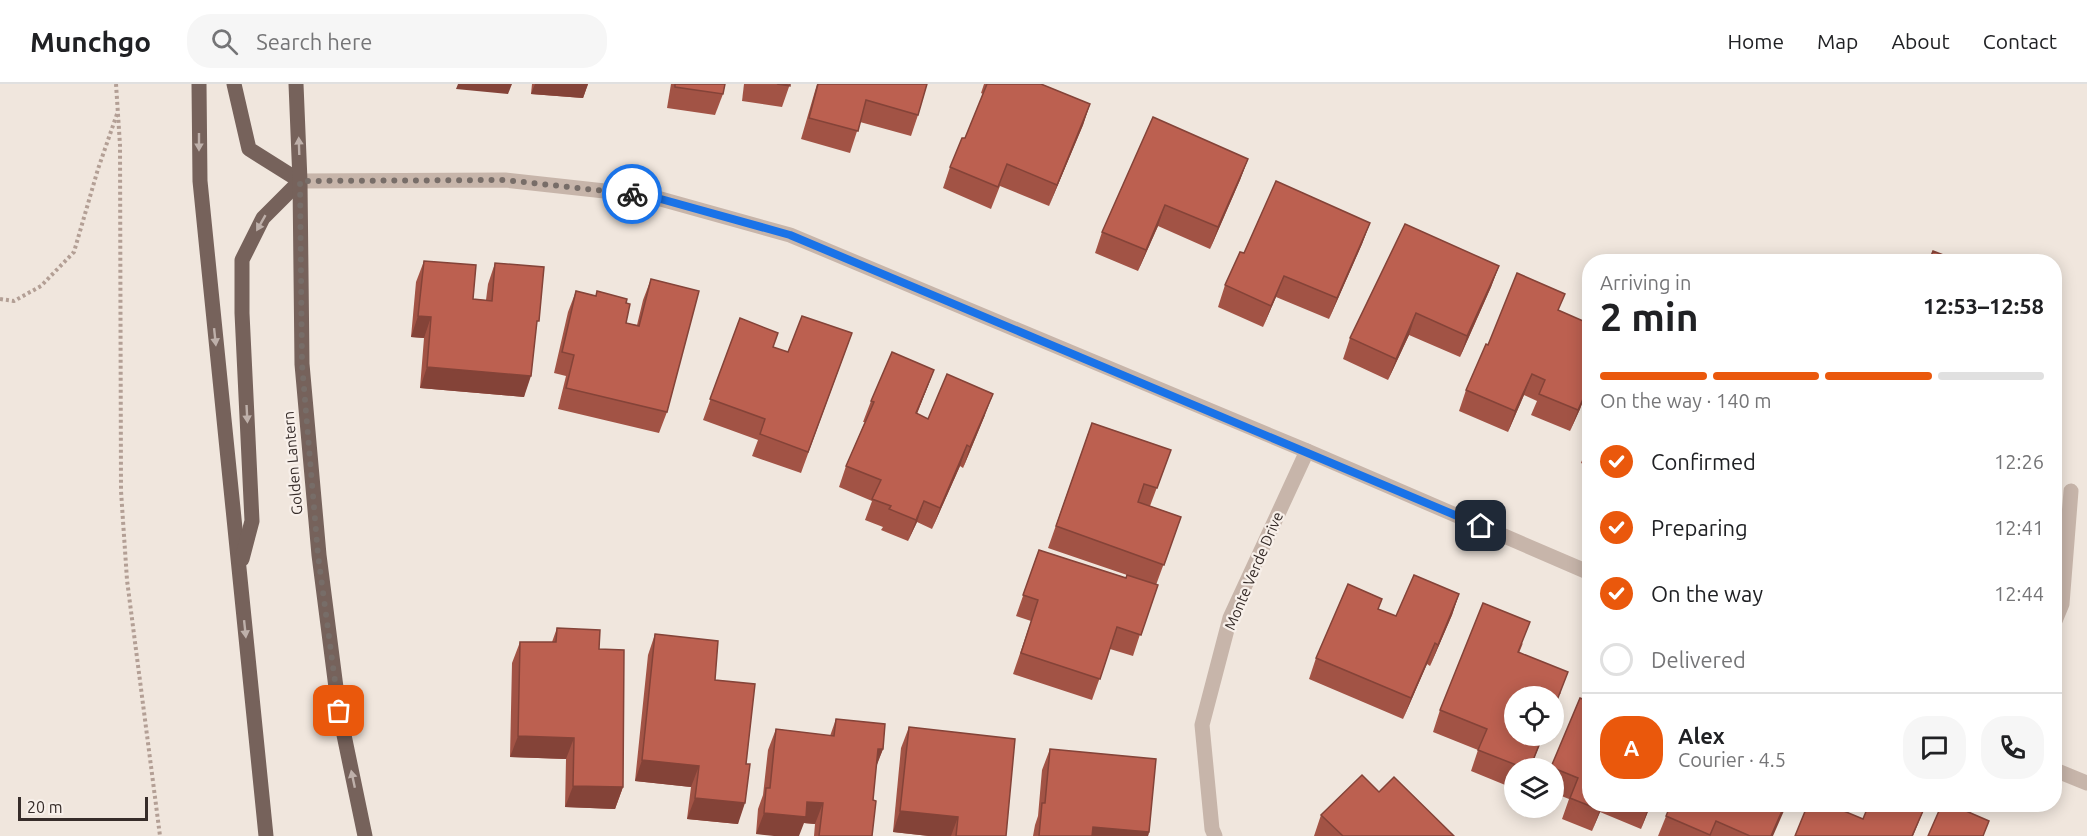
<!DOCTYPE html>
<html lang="en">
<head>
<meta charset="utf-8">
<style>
	:root { --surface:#fff; --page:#f6f6f6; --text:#202124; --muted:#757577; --line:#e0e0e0; --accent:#ea580c }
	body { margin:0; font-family:Ubuntu,sans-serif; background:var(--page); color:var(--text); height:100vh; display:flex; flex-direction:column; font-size:22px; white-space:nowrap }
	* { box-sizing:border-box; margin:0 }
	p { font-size:20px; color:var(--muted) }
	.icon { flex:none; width:33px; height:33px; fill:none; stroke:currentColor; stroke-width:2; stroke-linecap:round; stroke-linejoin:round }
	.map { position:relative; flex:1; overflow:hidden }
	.details { position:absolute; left:1582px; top:170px; width:480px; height:558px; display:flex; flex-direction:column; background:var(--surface); border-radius:24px; box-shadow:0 3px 15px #0003 }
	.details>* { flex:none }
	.buttons { position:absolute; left:1504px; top:602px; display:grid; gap:12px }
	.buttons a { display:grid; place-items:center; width:60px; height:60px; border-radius:50%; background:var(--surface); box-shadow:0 3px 15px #0003; font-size:30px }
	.scale { position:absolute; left:18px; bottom:15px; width:130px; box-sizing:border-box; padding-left:6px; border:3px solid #362c29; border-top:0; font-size:16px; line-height:21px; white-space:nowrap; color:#362c29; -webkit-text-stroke:4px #f8f0ea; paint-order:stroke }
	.pin { position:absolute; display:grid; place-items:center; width:51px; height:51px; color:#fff; margin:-26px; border-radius:12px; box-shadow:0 3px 9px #0006 }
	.courier { position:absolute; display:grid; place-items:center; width:60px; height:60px; margin:-30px; border:4px solid #1a73e8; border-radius:50%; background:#fff; color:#222; box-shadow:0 2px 8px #0007 }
	.overview em { font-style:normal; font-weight:700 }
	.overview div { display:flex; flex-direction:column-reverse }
	.overview { display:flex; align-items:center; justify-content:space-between; height:102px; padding:0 18px }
	h1 { font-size:39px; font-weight:700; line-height:45px }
	.bar { display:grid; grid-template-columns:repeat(4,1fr); gap:9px 6px; align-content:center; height:72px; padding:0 18px }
	.bar i { height:8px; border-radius:4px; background:var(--line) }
	.bar .on { background:var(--accent) }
	.bar p { grid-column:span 4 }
	.line { display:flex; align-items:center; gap:15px; padding:0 18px; border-top:2px solid var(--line) }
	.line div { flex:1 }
	.round { display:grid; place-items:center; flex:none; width:63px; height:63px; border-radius:24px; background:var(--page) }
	ol { padding:0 18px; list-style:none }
	li { display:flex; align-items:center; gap:18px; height:66px }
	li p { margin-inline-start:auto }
	li .icon { padding:6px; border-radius:50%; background:var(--accent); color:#fff; stroke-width:4 }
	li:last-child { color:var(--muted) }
	li i { width:33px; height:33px; border:3px solid var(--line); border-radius:50% }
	header { display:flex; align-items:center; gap:36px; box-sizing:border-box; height:84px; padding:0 30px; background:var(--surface); border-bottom:2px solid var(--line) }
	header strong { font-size:28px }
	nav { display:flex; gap:33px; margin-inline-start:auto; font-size:21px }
	.search { width:420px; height:54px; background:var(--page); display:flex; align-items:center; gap:15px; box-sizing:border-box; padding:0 21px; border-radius:24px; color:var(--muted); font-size:22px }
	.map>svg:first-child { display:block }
</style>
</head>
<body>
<header>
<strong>Munchgo</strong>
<div class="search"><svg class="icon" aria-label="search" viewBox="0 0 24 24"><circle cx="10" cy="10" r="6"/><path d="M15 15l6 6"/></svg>Search here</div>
<nav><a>Home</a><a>Map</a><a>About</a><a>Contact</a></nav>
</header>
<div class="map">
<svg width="2087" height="752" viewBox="0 0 2087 752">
	<rect width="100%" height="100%" fill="#f0e6dd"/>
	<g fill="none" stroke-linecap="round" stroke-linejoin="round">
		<g stroke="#b39f95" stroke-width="4" stroke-dasharray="3 3" stroke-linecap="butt">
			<path d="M 116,0 L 120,61 L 121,407 L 127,496 L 160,752"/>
			<path d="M 0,215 L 14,217 L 41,202 L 74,168 L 98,85 L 117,30"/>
		</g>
		<g stroke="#c7b5aa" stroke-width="15">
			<path d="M 2055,537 L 2062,520 L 2071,407"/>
			<path d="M 1215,752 L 1212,745 L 1202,641 L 1230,534 L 1307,367"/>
		</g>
		<g stroke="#c7b5aa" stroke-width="15">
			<path d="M 300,97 L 505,96 L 650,112 L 790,151 L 1307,367 L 1590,489"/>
			<path d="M 2055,686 L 2087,699"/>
		</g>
		<g stroke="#76625b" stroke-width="15">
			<path d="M 199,0 L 200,97 L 266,752"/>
			<path d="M 234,0 L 249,65 L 300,97 L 263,134 L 242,176 L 242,229 L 252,437 L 242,475"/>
			<path d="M 296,0 L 300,97 L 302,280 L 319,471 L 339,627 L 365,752"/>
		</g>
	</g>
	<g fill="#a25345">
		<path d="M 532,0 L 588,0 L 583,14 L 531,10 Z"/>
		<path d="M 671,0 L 725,0 L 723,10 L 715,31 L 667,24 Z"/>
		<path d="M 744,0 L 790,0 L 782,23 L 742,17 Z"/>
		<path d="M 817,0 L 927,0 L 918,31 L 911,52 L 860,38 L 850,69 L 801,55 Z"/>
		<path d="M 984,0 L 1041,0 L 1090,20 L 1083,41 L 1049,122 L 1000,102 L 991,125 L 943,104 L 950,83 L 965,54 L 983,10 L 981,9 Z"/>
		<path d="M 1248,75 L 1240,96 L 1210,165 L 1158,142 L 1138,187 L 1095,169 L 1102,148 Z"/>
		<path d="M 1370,139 L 1362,160 L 1329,235 L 1276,213 L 1263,243 L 1218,223 L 1225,201 L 1244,169 Z"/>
		<path d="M 424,177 L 473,215 L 486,216 L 488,200 L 495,179 L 536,246 L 524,313 L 420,304 L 424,254 L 411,253 L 416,198 Z"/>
		<path d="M 1499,182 L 1491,203 L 1460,273 L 1409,251 L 1388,296 L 1343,275 L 1350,254 Z"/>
		<path d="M 651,195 L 667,328 L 659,349 L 558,325 L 566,292 L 554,289 L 568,228 L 576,207 L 626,219 L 626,239 L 637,241 L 643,216 Z"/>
		<path d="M 1559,226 L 1590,293 L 1586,303 L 1588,304 L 1580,325 L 1570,347 L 1531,331 L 1537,317 L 1524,311 L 1508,348 L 1459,327 L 1466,306 Z"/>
		<path d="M 740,234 L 773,263 L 788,268 L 852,249 L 801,389 L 752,372 L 758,356 L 703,336 Z"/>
		<path d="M 934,286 L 917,330 L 928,335 L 985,331 L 963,384 L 960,382 L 932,445 L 917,438 L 908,457 L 881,446 L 883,443 L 865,436 L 872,417 L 839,403 L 846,382 L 865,338 L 863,338 L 871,317 Z"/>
		<path d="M 1092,339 L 1171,366 L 1150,422 L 1181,433 L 1156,501 L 1133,572 L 1110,565 L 1092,616 L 1013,590 L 1031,537 L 1016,532 L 1039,466 L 1126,494 L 1127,491 L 1048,464 Z"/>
		<path d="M 1590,354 L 1590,383 L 1581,379 Z"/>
		<path d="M 1459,510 L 1452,531 L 1430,582 L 1427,580 L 1403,635 L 1309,595 L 1316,574 L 1378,525 L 1396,532 Z"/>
		<path d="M 557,544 L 599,565 L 623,703 L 615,725 L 565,723 L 566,675 L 510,673 L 512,579 L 520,558 L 552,558 Z"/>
		<path d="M 655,550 L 715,596 L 746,680 L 738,740 L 687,735 L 691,703 L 635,697 L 648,571 Z"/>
		<path d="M 1523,559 L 1519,569 L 1561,609 L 1515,651 L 1544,651 L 1530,684 L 1515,684 L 1515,705 L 1471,687 L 1478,666 L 1433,648 L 1440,626 Z"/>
		<path d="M 1580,614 L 1590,720 L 1651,720 L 1641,745 L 1600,728 L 1592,747 L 1562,735 L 1569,715 L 1554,709 L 1554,684 L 1551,684 Z"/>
		<path d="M 836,635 L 883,665 L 876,682 L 873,716 L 872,752 L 814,752 L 815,740 L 804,739 L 756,750 L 758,725 L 763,711 L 768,666 L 776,645 L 830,652 Z"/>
		<path d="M 909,643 L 1006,752 L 929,752 L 893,748 L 901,664 Z"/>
		<path d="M 1050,665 L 1149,748 L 1148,752 L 1033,752 L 1035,741 L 1038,732 L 1042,686 Z"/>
		<path d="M 1379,708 L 1454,752 L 1314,752 L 1321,731 Z"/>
		<path d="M 1671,720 L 1773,752 L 1658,752 Z"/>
	</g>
	<g fill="#844338">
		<path d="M 458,0 L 512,0 L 508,10 L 456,5 Z"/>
		<path d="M 535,0 L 588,0 L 583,14 L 531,10 Z"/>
		<path d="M 1090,20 L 1083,41 L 1049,122 L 1057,101 Z"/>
		<path d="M 1248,75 L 1240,96 L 1210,165 L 1218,143 Z"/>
		<path d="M 1165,121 L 1158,142 L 1138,187 L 1146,166 Z"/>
		<path d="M 1370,139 L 1362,160 L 1329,235 L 1337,214 Z"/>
		<path d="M 1499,182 L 1491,203 L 1460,273 L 1467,252 Z"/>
		<path d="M 1284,192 L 1276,213 L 1263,243 L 1271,222 Z"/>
		<path d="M 1416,229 L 1409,251 L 1388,296 L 1396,275 Z"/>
		<path d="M 418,232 L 431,233 L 424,254 L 411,253 Z"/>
		<path d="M 427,283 L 531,292 L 524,313 L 420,304 Z"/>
		<path d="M 934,286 L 926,307 L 908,350 L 916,329 Z"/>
		<path d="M 1532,290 L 1524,311 L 1508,348 L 1515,327 Z"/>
		<path d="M 1588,304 L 1580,325 L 1570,347 L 1578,326 Z"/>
		<path d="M 993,310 L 985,331 L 963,384 L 970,363 Z"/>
		<path d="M 967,361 L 960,382 L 932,445 L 940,424 Z"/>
		<path d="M 924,417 L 917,438 L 908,457 L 916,436 Z"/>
		<path d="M 1459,510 L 1452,531 L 1430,582 L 1438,561 Z"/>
		<path d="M 1435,559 L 1427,580 L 1403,635 L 1411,614 Z"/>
		<path d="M 518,652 L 574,654 L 566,675 L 510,673 Z"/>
		<path d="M 878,665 L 883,665 L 875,686 Z"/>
		<path d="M 642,676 L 699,682 L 691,703 L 635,697 Z"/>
		<path d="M 573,702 L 623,703 L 615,725 L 565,723 Z"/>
		<path d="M 695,714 L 745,719 L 738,740 L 687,735 Z"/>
		<path d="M 807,718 L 823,719 L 815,740 L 804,739 L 799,752 L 774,752 L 756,750 L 764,729 Z"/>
		<path d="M 1602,720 L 1603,720 L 1600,728 L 1592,747 Z"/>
		<path d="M 1650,720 L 1651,720 L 1641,745 L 1648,724 Z"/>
		<path d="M 1785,720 L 1787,720 L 1773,752 L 1771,752 Z"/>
		<path d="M 1926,720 L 1913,752 L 1912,752 Z"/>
		<path d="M 900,727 L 958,733 L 951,752 L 929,752 L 893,748 Z"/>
		<path d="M 1093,743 L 1149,748 L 1148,752 L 1090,752 Z"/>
	</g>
	<g fill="#bc6050" stroke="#844338" stroke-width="1.5">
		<path d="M 675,0 L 725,0 L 723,10 L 675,3 Z"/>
		<path d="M 777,0 L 790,0 L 790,2 Z"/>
		<path d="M 818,0 L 927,0 L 918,31 L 866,16 L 858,47 L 809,34 Z"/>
		<path d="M 987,0 L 1041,0 L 1090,20 L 1057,101 L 1007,80 L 998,103 L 950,83 L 962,54 L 965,54 Z"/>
		<path d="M 1153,33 L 1248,75 L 1218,143 L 1165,121 L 1146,166 L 1102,148 Z"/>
		<path d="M 1276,97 L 1370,139 L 1337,214 L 1284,192 L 1271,222 L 1225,201 L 1240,168 L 1244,169 Z"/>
		<path d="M 1405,140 L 1499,182 L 1467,252 L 1416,229 L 1396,275 L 1350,254 Z"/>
		<path d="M 1933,167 L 1959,177 L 1929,177 Z"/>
		<path d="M 1911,172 L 1922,177 L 1909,177 Z"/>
		<path d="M 424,177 L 476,181 L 473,215 L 492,217 L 495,179 L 544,183 L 539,237 L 537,237 L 531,292 L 427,283 L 431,233 L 418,232 Z"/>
		<path d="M 1517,189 L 1565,210 L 1558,226 L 1590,240 L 1590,290 L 1585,303 L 1588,304 L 1578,326 L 1539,310 L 1545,296 L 1532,290 L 1515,327 L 1466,306 L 1486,260 L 1488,261 Z"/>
		<path d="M 651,195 L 699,207 L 667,328 L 566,304 L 574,271 L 562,268 L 576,207 L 596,212 L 597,207 L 627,215 L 626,219 L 630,220 L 626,239 L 639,242 Z"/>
		<path d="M 802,232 L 852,249 L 808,368 L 760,350 L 765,335 L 710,315 L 740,234 L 778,249 L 773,263 L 788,268 Z"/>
		<path d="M 892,268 L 934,286 L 916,329 L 928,335 L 947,290 L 993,310 L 970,363 L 967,361 L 940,424 L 924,417 L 916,436 L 889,425 L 891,422 L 872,415 L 881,396 L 846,382 L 874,318 L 871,317 Z"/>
		<path d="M 1092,339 L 1171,366 L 1157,404 L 1144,400 L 1138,418 L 1181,433 L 1164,481 L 1056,442 Z"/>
		<path d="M 1039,466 L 1126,494 L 1127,491 L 1158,501 L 1141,551 L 1117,543 L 1100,595 L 1021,569 L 1038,516 L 1023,511 Z"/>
		<path d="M 1414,491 L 1459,510 L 1438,561 L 1435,559 L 1411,614 L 1316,574 L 1348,500 L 1382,515 L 1378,525 L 1396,532 Z"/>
		<path d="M 1483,519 L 1530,538 L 1518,568 L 1568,588 L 1554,624 L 1554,612 L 1515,612 L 1515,651 L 1543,651 L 1530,684 L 1524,684 L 1478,666 L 1487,645 L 1440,626 Z"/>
		<path d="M 557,544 L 600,546 L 599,565 L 624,566 L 623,703 L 573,702 L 574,654 L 518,652 L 520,558 L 556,558 Z"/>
		<path d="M 655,550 L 718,557 L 715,596 L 755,600 L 746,680 L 750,680 L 745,719 L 695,714 L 699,682 L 642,676 Z"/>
		<path d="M 1580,614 L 1590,618 L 1590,720 L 1602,720 L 1600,726 L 1570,714 L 1578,694 L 1551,683 Z"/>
		<path d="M 836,635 L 885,640 L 883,665 L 878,665 L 873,716 L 876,717 L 872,752 L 819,752 L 823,719 L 807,718 L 806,733 L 764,729 L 766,704 L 770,704 L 776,645 L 834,652 Z"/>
		<path d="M 909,643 L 1015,655 L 1006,752 L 956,752 L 958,733 L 900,727 Z"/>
		<path d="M 1050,665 L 1156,675 L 1149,748 L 1093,743 L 1092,752 L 1039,752 L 1042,719 L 1045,719 Z"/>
		<path d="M 1362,691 L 1379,708 L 1394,693 L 1454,752 L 1343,752 L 1321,731 Z"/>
		<path d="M 1640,720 L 1650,720 L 1648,724 Z"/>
		<path d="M 1671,720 L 1785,720 L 1771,752 L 1750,752 L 1716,737 L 1710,751 L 1666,732 Z"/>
		<path d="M 1808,720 L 1827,720 L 1863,735 L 1869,720 L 1926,720 L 1912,752 L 1795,752 Z"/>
		<path d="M 1942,720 L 1950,720 L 1989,737 L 1983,752 L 1928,752 Z"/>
	</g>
	<defs><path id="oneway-solid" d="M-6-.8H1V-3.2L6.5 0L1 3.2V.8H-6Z" transform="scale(1.5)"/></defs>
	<g fill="#beb0aa">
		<use href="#oneway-solid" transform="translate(199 58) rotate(90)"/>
		<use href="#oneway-solid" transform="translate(299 62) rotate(-92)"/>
		<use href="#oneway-solid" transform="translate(261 139) rotate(120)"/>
		<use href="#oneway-solid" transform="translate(215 253) rotate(84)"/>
		<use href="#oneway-solid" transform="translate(247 330) rotate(87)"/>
		<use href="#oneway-solid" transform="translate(245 545) rotate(84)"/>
		<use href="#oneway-solid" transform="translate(353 695) rotate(-102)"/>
	</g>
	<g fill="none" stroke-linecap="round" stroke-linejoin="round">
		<path stroke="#776d68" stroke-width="6" stroke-dasharray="0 10.8" d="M 339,627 L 318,471 L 302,280 L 300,97 L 505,96 L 632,110"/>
		<path stroke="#1a73e8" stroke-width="8" d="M 632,110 L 650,112 L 790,151 L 1481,442"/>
	</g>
	<g text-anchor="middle" stroke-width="4.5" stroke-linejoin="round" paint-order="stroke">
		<g font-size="15" fill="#362c29" stroke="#f8f0ea">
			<text transform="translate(293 379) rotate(-95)" y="5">Golden Lantern</text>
			<text transform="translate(1254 487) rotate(-67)" y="5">Monte Verde Drive</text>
		</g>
	</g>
</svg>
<div class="buttons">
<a><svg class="icon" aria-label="locate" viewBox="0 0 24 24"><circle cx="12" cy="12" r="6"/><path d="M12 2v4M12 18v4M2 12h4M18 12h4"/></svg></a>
<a><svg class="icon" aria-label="layers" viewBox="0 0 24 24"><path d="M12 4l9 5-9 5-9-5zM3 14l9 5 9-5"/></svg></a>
</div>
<div class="scale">20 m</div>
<div class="pin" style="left:339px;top:627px;background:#ea580c"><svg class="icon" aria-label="bag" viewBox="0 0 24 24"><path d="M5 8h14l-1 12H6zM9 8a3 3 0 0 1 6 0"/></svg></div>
<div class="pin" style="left:1481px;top:442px;background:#1f2937"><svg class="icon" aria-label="home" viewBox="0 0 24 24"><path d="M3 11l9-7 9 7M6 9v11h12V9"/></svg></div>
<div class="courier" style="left:632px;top:110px"><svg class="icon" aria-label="bike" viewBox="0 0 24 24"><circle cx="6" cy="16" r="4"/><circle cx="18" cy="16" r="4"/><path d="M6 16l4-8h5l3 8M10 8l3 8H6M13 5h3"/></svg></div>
<section class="details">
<div class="overview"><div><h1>2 min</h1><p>Arriving in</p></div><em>12:53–12:58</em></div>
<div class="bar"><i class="on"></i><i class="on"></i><i class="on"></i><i></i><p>On the way · 140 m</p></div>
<ol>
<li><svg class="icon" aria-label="check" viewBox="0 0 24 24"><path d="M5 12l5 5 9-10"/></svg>Confirmed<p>12:26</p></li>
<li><svg class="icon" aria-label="check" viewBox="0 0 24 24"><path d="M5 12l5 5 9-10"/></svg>Preparing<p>12:41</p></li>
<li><svg class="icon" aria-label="check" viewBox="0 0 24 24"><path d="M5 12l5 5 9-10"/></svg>On the way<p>12:44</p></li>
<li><i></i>Delivered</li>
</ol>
<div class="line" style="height:108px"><b class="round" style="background:var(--accent);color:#fff">A</b><div><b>Alex</b><p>Courier · 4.5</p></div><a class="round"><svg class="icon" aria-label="chat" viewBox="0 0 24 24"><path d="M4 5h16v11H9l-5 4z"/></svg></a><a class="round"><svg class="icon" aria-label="phone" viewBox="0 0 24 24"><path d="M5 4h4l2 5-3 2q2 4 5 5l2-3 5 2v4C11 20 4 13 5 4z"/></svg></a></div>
</section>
</div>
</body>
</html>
